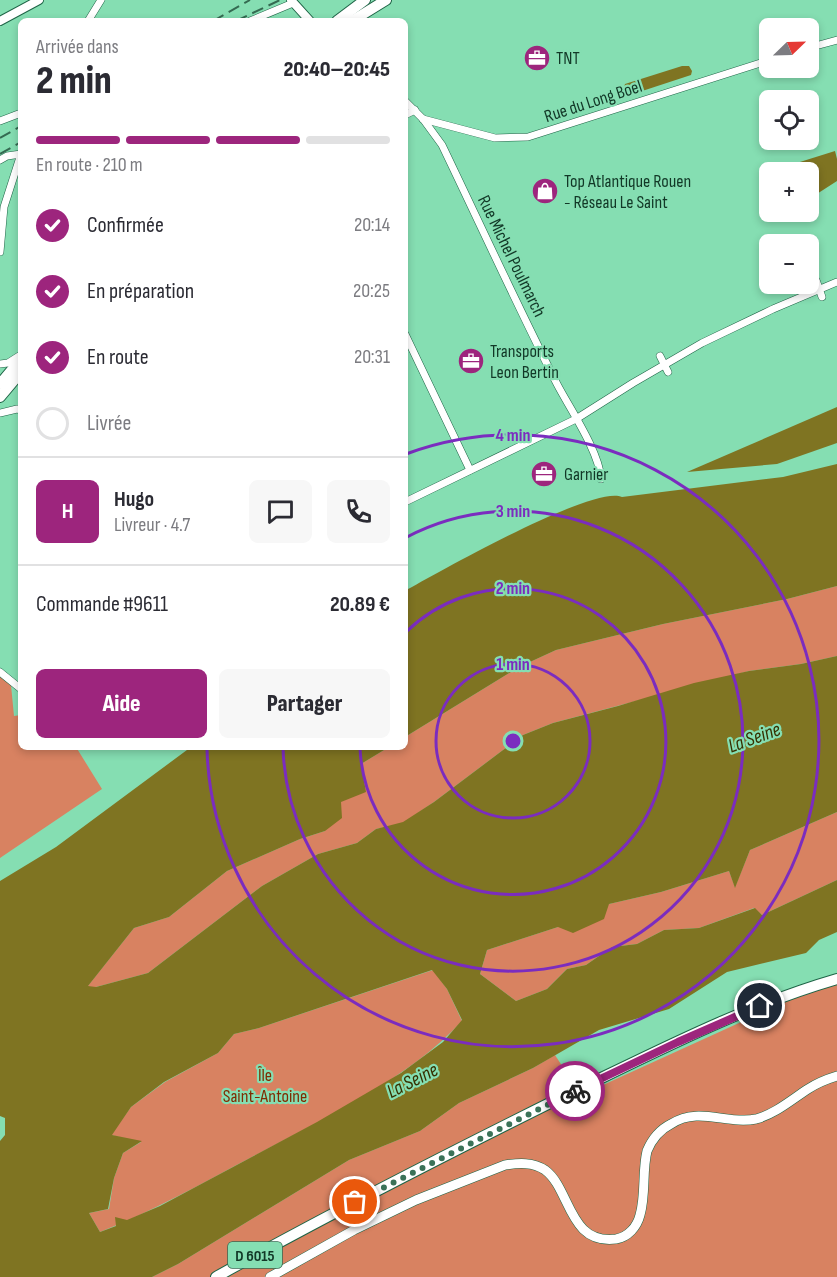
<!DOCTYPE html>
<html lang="fr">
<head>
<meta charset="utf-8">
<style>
	:root { --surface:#fff; --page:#f7f7f7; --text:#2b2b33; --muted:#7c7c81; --line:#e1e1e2; --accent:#9d257d }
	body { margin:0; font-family:"Sofia Sans Condensed",sans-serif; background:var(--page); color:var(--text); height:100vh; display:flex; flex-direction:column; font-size:22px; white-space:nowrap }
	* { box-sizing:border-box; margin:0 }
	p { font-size:20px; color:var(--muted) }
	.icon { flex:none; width:33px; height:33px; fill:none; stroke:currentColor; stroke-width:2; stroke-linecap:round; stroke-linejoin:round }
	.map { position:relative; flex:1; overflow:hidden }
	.drawer { position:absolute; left:18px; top:18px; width:390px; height:732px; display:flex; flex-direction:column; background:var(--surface); border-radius:9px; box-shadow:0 3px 9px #0003 }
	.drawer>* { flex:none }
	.needle { width:39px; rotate:67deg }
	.tools { position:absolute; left:759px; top:18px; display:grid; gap:12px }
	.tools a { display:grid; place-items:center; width:60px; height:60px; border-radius:9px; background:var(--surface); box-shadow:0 3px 9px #0003; font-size:30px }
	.pin { position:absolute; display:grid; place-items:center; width:51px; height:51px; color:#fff; margin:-26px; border:3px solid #fff; border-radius:50%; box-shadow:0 2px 6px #0007 }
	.courier { position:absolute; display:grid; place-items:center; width:60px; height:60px; margin:-30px; border:4px solid #9d257d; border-radius:50%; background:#fff; color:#222; box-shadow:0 2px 8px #0007 }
	.head em { font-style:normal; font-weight:800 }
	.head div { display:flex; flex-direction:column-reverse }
	.head { display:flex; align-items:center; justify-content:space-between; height:102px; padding:0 18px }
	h1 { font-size:39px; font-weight:800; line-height:45px }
	.bar { display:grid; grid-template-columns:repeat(4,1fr); gap:9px 6px; align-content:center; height:72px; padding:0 18px }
	.bar i { height:8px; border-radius:4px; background:var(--line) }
	.bar .active { background:var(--accent) }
	.bar p { grid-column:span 4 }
	.line { display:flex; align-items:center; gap:15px; padding:0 18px; border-top:2px solid var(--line) }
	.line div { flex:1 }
	.round { display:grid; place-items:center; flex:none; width:63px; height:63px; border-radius:9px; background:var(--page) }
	ol { padding:0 18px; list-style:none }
	li { display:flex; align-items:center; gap:18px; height:66px }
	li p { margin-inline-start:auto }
	li .icon { padding:6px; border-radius:50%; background:var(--accent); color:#fff; stroke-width:4 }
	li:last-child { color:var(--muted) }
	li i { width:33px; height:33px; border:3px solid var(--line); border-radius:50% }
	.action { display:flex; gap:12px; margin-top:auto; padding:12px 18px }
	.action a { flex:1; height:69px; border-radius:9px; background:var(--accent); color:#fff; font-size:24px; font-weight:800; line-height:69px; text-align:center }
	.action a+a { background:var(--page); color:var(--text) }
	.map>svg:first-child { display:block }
</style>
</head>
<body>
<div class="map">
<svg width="837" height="1277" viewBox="0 0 837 1277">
	<rect width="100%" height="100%" fill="#85deb2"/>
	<g fill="#d88261">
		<path d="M 837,586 L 837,656 L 801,664 L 749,671 L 553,723 L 523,735 L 434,802 L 403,823 L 376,829 L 357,843 L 318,854 L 262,886 L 148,973 L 96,987 L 87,987 L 134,928 L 169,917 L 227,871 L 300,839 L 325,831 L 361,764 L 389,747 L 405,747 L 405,737 L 519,667 L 556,650 L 663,624 L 787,599 Z"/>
		<path d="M 0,676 L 11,685 L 14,716 L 21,715 L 21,747 L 76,747 L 102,789 L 0,858 Z"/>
		<path d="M 837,812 L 837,880 L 762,915 L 754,908 L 699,928 L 664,930 L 637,944 L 612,947 L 586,965 L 567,969 L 547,989 L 516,1001 L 480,974 L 487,950 L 558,927 L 609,904 L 661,892 L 729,871 L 735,887 L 750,850 Z"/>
		<path d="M 433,970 L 447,989 L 462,1021 C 409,1079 321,1120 252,1157 C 202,1183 152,1212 100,1232 L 89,1213 L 109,1209 L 114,1178 L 123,1153 L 141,1142 L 111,1135 L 131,1107 L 165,1082 L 218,1053 L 234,1034 L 259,1028 Z"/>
		<path d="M 837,982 L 837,1277 L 152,1277 L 178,1264 L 349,1160 L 420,1131 L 459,1103 L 533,1068 L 555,1055 L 581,1095 L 818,987 Z"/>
	</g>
	<g fill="#7f7422" fill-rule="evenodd">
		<path d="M 682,66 L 689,66 L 692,71 L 691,75 L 630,95 L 623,91 L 625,84 Z"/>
		<path d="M 835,151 L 837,159 L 837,181 L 809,199 L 808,172 L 770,172 L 769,178 L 768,172 Z"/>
		<path d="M 837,407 L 837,443 L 777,464 L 687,472 Z"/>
		<path d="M 837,464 L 837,586 L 787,599 L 663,624 L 556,650 L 519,667 L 405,737 L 405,591 C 437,573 594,484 622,497 L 783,477 Z"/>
		<path d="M 837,656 L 837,812 L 750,850 L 735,888 L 729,871 L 661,892 L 609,904 L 604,919 L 573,933 L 558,927 L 487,950 L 480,974 L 516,1001 L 547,989 L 567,969 L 586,965 L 612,947 L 637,944 L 664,930 L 699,928 L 755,908 L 762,915 L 837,880 L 837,932 L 819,940 L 806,953 L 727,972 L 669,1009 L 599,1030 L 533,1068 L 459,1103 L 420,1131 L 349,1160 L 178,1264 L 152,1277 L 0,1277 L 0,1141 L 5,1135 L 5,1118 L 0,1116 L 0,881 L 56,847 L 191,747 L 389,747 L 361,764 L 366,792 L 341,802 L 342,818 L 325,831 L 300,839 L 227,871 L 169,917 L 134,928 L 88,986 L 96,987 L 148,973 L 262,886 L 318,854 L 357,843 L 376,829 L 403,822 L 434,802 L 523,735 L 553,723 L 618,706 L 694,683 L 749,671 L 801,664 ZM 432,970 L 447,989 L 462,1020 L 443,1042 L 401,1073 L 317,1122 L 160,1206 L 127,1220 L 115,1217 L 116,1226 L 100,1232 L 89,1213 L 108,1209 L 114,1178 L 123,1153 L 142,1141 L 112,1135 L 131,1107 L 164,1082 L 218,1053 L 234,1034 L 259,1028 Z"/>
	</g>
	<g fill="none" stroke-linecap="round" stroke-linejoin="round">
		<defs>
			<g id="minor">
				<path d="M 88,21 L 101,0"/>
				<path d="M 250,21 L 293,3"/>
				<path d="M 808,48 L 837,40"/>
				<path d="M 405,101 L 423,119 L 442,145 C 480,224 517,305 557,384 C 570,409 599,451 601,479"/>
				<path d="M 405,115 L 415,110"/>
				<path d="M 423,119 L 495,138 L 528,137 L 770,60"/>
				<path d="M 0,121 L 21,113"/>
				<path d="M 0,160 L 7,156 L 21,154"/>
				<path d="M 0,252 L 4,207 L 21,154"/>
				<path d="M 816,280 L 822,297"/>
				<path d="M 405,334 L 470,470"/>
				<path d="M 660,356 L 668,372"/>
				<path d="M 0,364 L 8,363 L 19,356"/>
				<path d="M 0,413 L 17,409 L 21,410"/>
				<path d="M 405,502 L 576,419 L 633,383 L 702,343 L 773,309 L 837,282"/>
				<path d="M 0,672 L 21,689"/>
			</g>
			<g id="tertiary">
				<path d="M 291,0 L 310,21"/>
				<path d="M 0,21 L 39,0"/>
			</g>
			<path id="secondary" d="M 270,1277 L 354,1230 L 416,1200 L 505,1165 C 519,1163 533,1162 545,1170 C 571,1189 568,1245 616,1239 C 628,1237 637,1227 640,1215 C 646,1194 642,1172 647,1151 C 652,1139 659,1130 671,1124 C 699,1106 727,1125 756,1119 C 775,1114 791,1100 808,1089 C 817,1083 827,1079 837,1076"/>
			<g id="primary">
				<path d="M 337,21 L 365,0"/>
				<path d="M 352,21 L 386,0"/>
				<path d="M 0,384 L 21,359"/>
				<path d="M 0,397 L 21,372"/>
				<path d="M 216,1277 C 329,1214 445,1155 562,1097 C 652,1054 741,1007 837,979"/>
			</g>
		</defs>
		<use href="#minor" stroke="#1e6446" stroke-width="8"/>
		<use href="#tertiary" stroke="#1e6446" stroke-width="10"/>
		<use href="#secondary" stroke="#1e6446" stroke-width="10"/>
		<use href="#primary" stroke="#1e6446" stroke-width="12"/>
		<use href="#minor" stroke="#fff" stroke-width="7"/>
		<use href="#tertiary" stroke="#fff" stroke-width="8"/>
		<use href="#secondary" stroke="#fff" stroke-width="9"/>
		<use href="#primary" stroke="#fff" stroke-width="10"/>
		<g stroke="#346a51" stroke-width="2" stroke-dasharray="12 6" stroke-linecap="butt">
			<path d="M 213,21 L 250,0"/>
			<path d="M 236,21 L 280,0"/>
			<path d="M 0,138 L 21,126"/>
			<path d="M 0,154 L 21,142"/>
		</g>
	</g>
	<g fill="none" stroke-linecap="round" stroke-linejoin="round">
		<path stroke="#3a7258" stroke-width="6" stroke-dasharray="0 10.8" d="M 355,1202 L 575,1091"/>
		<path stroke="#9d257d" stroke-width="8" d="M 575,1091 L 678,1042 L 760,1006"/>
	</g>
	<g fill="none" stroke="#7b2cbf" stroke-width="3">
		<circle cx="513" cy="741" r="77"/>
		<path d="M406 632A153 153 0 1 1 360 748"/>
		<path d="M405 538A230 230 0 1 1 283 747"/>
		<path d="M406 454A306 306 0 1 1 207 749"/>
	</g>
	<defs>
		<symbol id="office-disc" viewBox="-11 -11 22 22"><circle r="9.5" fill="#9d257d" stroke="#85deb2"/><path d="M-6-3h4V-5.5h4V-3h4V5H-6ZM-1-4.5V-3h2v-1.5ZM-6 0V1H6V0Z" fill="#fff"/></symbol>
		<symbol id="shop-disc" viewBox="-11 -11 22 22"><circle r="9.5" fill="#9d257d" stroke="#85deb2"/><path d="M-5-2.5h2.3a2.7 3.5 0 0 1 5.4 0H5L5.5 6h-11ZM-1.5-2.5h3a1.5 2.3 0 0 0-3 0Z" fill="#fff"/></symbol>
	</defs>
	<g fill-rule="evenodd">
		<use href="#office-disc" x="522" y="43" width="30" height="30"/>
		<use href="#shop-disc" x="530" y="176" width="30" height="30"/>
		<use href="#office-disc" x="456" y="346" width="30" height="30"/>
		<use href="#office-disc" x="529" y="459" width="30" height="30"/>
	</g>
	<g text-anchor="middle" stroke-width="4.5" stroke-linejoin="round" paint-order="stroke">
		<rect fill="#85deb2" stroke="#346a51" stroke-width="1.5" x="228" y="1242" width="54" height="26" rx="4.5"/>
		<g font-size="16" font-weight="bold" fill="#123827">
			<text x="255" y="1261">D 6015</text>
		</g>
		<g font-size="18" fill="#123827" stroke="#85deb2" text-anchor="start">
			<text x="556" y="64">TNT</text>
			<text x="564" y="187">Top Atlantique Rouen<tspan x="564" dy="21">- Réseau Le Saint</tspan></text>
			<text x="490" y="357">Transports<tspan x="490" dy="21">Leon Bertin</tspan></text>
			<text x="564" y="480">Garnier</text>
		</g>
		<g font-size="18" fill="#123827" stroke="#85deb2">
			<text transform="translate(593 101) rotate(-18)" y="6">Rue du Long Boel</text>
			<text transform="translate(512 256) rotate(64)" y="6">Rue Michel Poulmarch</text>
		</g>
		<g font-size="18" fill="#7f2b01" stroke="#85deb2">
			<text x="265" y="1081">Île<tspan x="265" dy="21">Saint-Antoine</tspan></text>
		</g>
		<g font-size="20" font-style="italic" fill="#363001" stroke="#85deb2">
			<text transform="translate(754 737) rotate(-20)" y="7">La Seine</text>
			<text transform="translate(412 1080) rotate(-27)" y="7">La Seine</text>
		</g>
	</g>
	<circle cx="513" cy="741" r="9" fill="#7b2cbf" stroke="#85deb2" stroke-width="3"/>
	<g font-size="18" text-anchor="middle" font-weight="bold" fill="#7b2cbf" stroke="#85deb2" stroke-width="4.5" stroke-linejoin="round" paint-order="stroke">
		<text x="513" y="441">4 min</text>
		<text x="513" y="517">3 min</text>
		<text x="513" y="594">2 min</text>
		<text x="513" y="670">1 min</text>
	</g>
</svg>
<div class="tools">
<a><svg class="needle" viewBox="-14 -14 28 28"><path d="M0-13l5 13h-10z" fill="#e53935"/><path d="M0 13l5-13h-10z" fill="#7c7c81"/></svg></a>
<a><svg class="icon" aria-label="locate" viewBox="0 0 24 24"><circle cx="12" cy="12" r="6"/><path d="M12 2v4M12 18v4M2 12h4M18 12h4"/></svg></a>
<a>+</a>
<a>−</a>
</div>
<div class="pin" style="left:355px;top:1202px;background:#ea580c"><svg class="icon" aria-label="bag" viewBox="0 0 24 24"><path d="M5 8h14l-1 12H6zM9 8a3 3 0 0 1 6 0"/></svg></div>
<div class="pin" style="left:760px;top:1006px;background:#1f2937"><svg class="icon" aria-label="home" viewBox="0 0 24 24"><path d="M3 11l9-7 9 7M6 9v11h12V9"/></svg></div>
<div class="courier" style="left:575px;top:1091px"><svg class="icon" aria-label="bike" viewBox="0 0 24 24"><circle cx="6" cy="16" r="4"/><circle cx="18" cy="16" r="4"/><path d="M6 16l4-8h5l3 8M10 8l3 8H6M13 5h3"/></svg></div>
<section class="drawer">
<div class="head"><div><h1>2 min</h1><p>Arrivée dans</p></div><em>20:40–20:45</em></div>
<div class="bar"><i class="active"></i><i class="active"></i><i class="active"></i><i></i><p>En route · 210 m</p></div>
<ol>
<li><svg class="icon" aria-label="check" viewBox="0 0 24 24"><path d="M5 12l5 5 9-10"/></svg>Confirmée<p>20:14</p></li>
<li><svg class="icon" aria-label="check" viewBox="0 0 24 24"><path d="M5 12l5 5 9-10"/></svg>En préparation<p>20:25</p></li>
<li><svg class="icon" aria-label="check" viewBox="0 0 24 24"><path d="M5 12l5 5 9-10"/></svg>En route<p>20:31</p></li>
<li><i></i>Livrée</li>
</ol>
<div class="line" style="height:108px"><b class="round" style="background:var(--accent);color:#fff">H</b><div><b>Hugo</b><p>Livreur · 4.7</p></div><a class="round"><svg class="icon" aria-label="chat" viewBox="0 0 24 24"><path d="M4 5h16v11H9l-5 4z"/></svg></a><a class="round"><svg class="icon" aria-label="phone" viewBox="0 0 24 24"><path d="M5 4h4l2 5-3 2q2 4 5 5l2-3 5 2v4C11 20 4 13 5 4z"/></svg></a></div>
<div class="line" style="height:78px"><div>Commande #9611</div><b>20.89 €</b></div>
<div class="action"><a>Aide</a><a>Partager</a></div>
</section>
</div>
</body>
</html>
